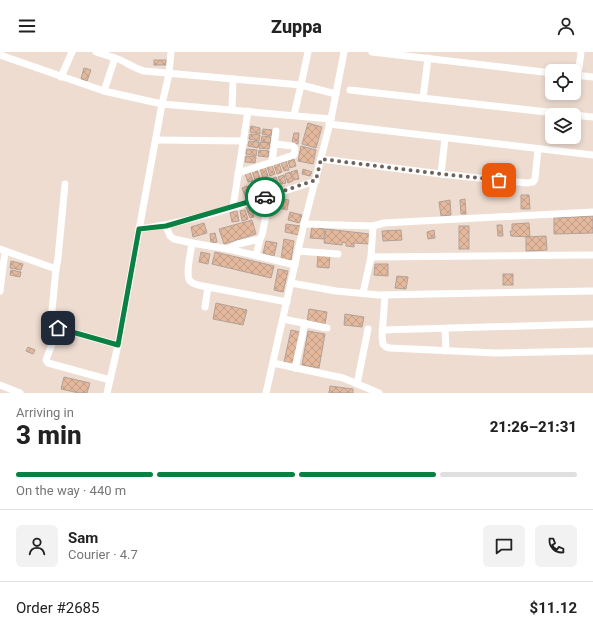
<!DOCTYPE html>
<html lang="en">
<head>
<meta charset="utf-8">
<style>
	:root { --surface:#fff; --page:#f2f2f2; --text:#222; --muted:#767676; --line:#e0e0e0; --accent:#0b8043 }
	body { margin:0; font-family:Roboto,sans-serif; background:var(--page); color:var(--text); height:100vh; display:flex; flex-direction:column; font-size:15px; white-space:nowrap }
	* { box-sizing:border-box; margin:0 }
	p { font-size:13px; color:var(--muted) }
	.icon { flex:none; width:22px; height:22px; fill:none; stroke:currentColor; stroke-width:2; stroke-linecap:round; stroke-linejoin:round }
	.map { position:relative; height:341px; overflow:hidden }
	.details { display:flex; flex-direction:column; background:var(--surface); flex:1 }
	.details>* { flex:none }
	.buttons { position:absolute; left:545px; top:12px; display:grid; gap:8px }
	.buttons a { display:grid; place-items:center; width:36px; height:36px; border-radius:6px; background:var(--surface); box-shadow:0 2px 6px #0003; font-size:20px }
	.pin { position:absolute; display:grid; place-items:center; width:34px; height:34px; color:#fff; margin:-17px; border-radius:8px; box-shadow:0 2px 6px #0006 }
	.courier { position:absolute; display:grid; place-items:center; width:40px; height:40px; margin:-20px; border:3px solid #0b8043; border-radius:50%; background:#fff; color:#222; box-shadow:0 1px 5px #0007 }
	.overview em { font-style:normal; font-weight:800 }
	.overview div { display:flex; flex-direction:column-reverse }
	.overview { display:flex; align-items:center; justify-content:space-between; height:68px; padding:0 16px }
	h1 { font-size:26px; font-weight:800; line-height:30px }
	.bar { display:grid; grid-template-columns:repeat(4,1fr); gap:6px 4px; align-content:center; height:48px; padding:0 16px }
	.bar i { height:5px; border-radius:3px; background:var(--line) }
	.bar .current { background:var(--accent) }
	.bar p { grid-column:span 4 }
	.line { display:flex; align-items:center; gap:10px; padding:0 16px; border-top:1px solid var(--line) }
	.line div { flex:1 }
	.round { display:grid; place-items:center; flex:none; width:42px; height:42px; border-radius:6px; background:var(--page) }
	header { display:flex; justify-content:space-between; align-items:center; height:52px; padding:0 16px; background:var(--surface); font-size:18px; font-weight:800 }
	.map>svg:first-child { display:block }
</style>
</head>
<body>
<header><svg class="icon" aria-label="menu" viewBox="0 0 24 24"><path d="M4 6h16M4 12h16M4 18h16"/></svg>Zuppa<svg class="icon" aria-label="person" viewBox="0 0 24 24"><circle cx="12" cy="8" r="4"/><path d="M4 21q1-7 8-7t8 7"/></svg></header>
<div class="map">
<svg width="593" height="341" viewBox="0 0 593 341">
	<defs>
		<pattern id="building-cross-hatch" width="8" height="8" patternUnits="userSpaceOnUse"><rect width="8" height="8" fill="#e3b89d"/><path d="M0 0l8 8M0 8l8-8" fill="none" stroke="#c39e87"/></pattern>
	</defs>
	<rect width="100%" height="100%" fill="#eedcd1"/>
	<g fill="url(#building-cross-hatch)" stroke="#b2a197">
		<rect x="154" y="8" width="12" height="5"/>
		<path d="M 84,16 L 91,18 L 87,29 L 81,27 Z"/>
		<path d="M 308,71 L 322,75 L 316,96 L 302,92 Z"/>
		<path d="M 251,74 L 260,76 L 260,82 L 250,80 Z"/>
		<path d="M 263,77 L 272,78 L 271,84 L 262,82 Z"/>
		<path d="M 294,81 L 299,81 L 298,92 L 292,91 Z"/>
		<path d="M 250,82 L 260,83 L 259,89 L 249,87 Z"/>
		<path d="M 262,84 L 271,85 L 270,91 L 261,89 Z"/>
		<path d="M 249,89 L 259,90 L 258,96 L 248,94 Z"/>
		<path d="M 260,90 L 270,91 L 269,97 L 259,96 Z"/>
		<path d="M 301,94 L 316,98 L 313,112 L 298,109 Z"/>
		<path d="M 247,97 L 257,98 L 256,104 L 246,102 Z"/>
		<path d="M 259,98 L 269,99 L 268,105 L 258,104 Z"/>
		<path d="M 246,104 L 256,105 L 255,111 L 245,110 Z"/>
		<path d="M 294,107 L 296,114 L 290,116 L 288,109 Z"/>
		<path d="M 286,109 L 289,118 L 284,119 L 281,111 Z"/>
		<path d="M 279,111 L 282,120 L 277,122 L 274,113 Z"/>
		<path d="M 272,113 L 275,122 L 270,124 L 267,115 Z"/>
		<path d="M 265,115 L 268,124 L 263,126 L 260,117 Z"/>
		<path d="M 303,117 L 312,120 L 310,124 L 302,122 Z"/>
		<path d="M 257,118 L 260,126 L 255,128 L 252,119 Z"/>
		<path d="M 297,118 L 299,127 L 294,128 L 291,120 Z"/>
		<path d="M 250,120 L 253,129 L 248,130 L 245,122 Z"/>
		<path d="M 290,120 L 293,129 L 288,131 L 285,122 Z"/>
		<path d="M 284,123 L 286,131 L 281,132 L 278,125 Z"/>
		<path d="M 276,125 L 279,134 L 273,135 L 271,127 Z"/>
		<path d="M 269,127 L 271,135 L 267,137 L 264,129 Z"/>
		<path d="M 262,129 L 265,138 L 260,139 L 257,131 Z"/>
		<path d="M 255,131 L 258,140 L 253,142 L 250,133 Z"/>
		<path d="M 247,134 L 250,143 L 245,144 L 242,136 Z"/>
		<path d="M 521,143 L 529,143 L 530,157 L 521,157 Z"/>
		<path d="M 277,146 L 289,148 L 287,158 L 275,155 Z"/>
		<path d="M 465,147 L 466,162 L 461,162 L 460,148 Z"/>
		<path d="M 450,148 L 451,163 L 441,164 L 439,150 Z"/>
		<path d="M 251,153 L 254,165 L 250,166 L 246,155 Z"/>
		<path d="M 245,158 L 248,167 L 242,169 L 240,159 Z"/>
		<path d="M 237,159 L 239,169 L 232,170 L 230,160 Z"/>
		<path d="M 290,160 L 302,163 L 299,171 L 288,168 Z"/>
		<path d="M 593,164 L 593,181 L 554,182 L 554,166 Z"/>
		<path d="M 252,168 L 256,182 L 224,192 L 219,177 Z"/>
		<path d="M 204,171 L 207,181 L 193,185 L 191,175 Z"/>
		<path d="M 529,171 L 530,185 L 511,184 L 510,179 L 512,179 L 512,172 Z"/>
		<path d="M 286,172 L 300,174 L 299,183 L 285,180 Z"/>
		<path d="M 497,173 L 502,173 L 503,184 L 498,184 Z"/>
		<rect x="459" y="174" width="10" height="23"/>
		<path d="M 312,175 L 325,177 L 324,187 L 310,186 Z"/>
		<path d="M 326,177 L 370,182 L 369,192 L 354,191 L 354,195 L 346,194 L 346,191 L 343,190 L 342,193 L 324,191 Z"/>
		<path d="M 401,178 L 402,188 L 383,189 L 382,179 Z"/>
		<path d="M 434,178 L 435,186 L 428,187 L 427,180 Z"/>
		<path d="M 215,181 L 217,190 L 211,191 L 210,182 Z"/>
		<path d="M 546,184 L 547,198 L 526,199 L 526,185 Z"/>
		<path d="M 284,187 L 294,189 L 291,208 L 281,207 Z"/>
		<path d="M 266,189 L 277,191 L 274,204 L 263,202 Z"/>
		<path d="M 201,200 L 210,202 L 208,212 L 199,210 Z"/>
		<path d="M 215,200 L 274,214 L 271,226 L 212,212 Z"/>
		<path d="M 318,202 L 330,203 L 329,216 L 317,215 Z"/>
		<path d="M 11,209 L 23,212 L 21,218 L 10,216 Z"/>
		<path d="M 375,212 L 388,212 L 388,224 L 374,223 Z"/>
		<path d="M 278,217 L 288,219 L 283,240 L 274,238 Z"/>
		<path d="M 11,218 L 21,220 L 20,225 L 10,223 Z"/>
		<rect x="503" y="222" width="10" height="11"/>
		<path d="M 397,224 L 408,225 L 406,237 L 395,236 Z"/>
		<path d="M 216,251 L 247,258 L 243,273 L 213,267 Z"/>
		<path d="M 309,257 L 327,260 L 325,272 L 307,269 Z"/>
		<path d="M 345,262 L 364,265 L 362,275 L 344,273 Z"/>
		<path d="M 291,278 L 300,280 L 293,312 L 284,310 Z"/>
		<path d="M 308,279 L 325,282 L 319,316 L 302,313 Z"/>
		<path d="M 28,295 L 35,298 L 33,302 L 26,299 Z"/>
		<path d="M 64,325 L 90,331 L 87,341 L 79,341 L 61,337 Z"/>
		<path d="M 330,334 L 353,337 L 353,341 L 329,341 Z"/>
	</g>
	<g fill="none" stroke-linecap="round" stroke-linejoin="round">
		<g stroke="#fff" stroke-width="7">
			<path d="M 96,0 L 115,6 L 104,39"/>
			<path d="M 372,0 L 552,21"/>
			<path d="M 0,3 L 104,39 L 162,52 L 331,67"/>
			<path d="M 115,6 C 125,9 133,16 144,19 L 301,33 L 308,0"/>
			<path d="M 575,23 L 593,25"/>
			<path d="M 578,24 L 581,0"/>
			<path d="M 61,25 L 72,0"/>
			<path d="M 350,38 L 574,63"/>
			<path d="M 423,46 L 428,6"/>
			<path d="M 232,57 L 233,27"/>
			<path d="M 294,63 L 301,33 L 336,42"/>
			<path d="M 574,63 L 593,65"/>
			<path d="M 329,72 L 593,103"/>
			<path d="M 156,88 L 244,89"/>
			<path d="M 321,107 L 441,122 L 527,131 L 533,130 L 535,127 L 538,97"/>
			<path d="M 272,110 L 276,79"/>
			<path d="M 238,121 L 294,103 L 295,97 L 293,94 L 275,92"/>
			<path d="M 441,122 L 445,86"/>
			<path d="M 233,155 L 248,59"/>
			<path d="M 304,172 L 373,174 L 384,171 L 593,160"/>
			<path d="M 166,174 L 170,184 L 174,187 L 192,191 L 228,197 L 295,213"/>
			<path d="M 139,177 C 200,169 258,147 316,129"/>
			<path d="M 192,191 C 191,200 185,223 190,229 C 194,233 202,234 208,235"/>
			<path d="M 0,197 L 56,217 L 51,269 L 54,273 L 58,276 L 118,293"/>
			<path d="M 228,197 L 238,192 L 260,187 L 262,183 L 270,144"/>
			<path d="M 298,199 L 338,202"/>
			<path d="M 256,204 L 260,187"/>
			<path d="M 371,205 L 593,203"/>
			<path d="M 56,217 L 58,206 L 65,132"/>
			<path d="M 291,231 L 336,239 L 379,243 L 593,239"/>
			<path d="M 0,239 L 5,199"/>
			<path d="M 363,241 L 371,205 L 373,174"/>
			<path d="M 385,243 L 382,284 L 383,292 L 386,295 L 390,296 L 496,301 L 593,299"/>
			<path d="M 205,255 L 208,235 L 287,250"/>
			<path d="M 283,267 L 327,276"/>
			<path d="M 58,276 L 46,308 L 48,311 L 110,328"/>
			<path d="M 445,277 L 446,299"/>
			<path d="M 382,278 L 593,272"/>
			<path d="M 273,311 L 343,326 L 379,341"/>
			<path d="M 295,316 L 305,271"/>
			<path d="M 357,332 L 368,277"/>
			<path d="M 0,333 L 20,341"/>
			<path d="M 107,341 L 118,293 L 162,52 L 169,22 L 171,0"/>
			<path d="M 266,341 L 304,172 L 331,67 L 344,0"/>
		</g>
	</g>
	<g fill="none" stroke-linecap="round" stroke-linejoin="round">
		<path stroke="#6e635d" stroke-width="4" stroke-dasharray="0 7.2" d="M 265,145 L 316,128 L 321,107 L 441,122 L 499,128"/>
		<path stroke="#0b8043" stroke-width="5" d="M 58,276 L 118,293 L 139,177 L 166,174 L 265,145"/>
	</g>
</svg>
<div class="buttons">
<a><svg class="icon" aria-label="locate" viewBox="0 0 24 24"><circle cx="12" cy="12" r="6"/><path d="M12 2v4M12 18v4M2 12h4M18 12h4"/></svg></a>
<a><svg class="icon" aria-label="layers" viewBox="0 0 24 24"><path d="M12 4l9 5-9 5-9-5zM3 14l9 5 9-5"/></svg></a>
</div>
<div class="pin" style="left:499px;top:128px;background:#ea580c"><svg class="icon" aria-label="bag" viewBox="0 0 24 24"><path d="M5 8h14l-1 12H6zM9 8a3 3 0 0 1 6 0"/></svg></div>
<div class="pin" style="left:58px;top:276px;background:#1f2937"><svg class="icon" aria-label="home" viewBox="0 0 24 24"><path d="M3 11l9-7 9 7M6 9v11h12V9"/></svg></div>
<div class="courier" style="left:265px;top:145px"><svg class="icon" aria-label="car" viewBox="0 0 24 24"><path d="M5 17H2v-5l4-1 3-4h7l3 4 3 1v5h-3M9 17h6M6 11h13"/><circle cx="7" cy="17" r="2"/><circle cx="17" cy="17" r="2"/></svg></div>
</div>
<section class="details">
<div class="overview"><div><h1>3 min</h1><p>Arriving in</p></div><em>21:26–21:31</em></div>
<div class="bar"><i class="current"></i><i class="current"></i><i class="current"></i><i></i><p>On the way · 440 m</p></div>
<div class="line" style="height:72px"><a class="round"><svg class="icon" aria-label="person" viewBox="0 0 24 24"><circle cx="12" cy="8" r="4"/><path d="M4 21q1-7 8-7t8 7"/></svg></a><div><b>Sam</b><p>Courier · 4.7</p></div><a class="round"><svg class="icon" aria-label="chat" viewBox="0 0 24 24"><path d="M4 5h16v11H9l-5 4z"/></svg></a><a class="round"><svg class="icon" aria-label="phone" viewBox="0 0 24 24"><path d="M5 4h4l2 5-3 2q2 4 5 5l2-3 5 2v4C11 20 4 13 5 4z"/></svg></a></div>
<div class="line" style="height:52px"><div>Order #2685</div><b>$11.12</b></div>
</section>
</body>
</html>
